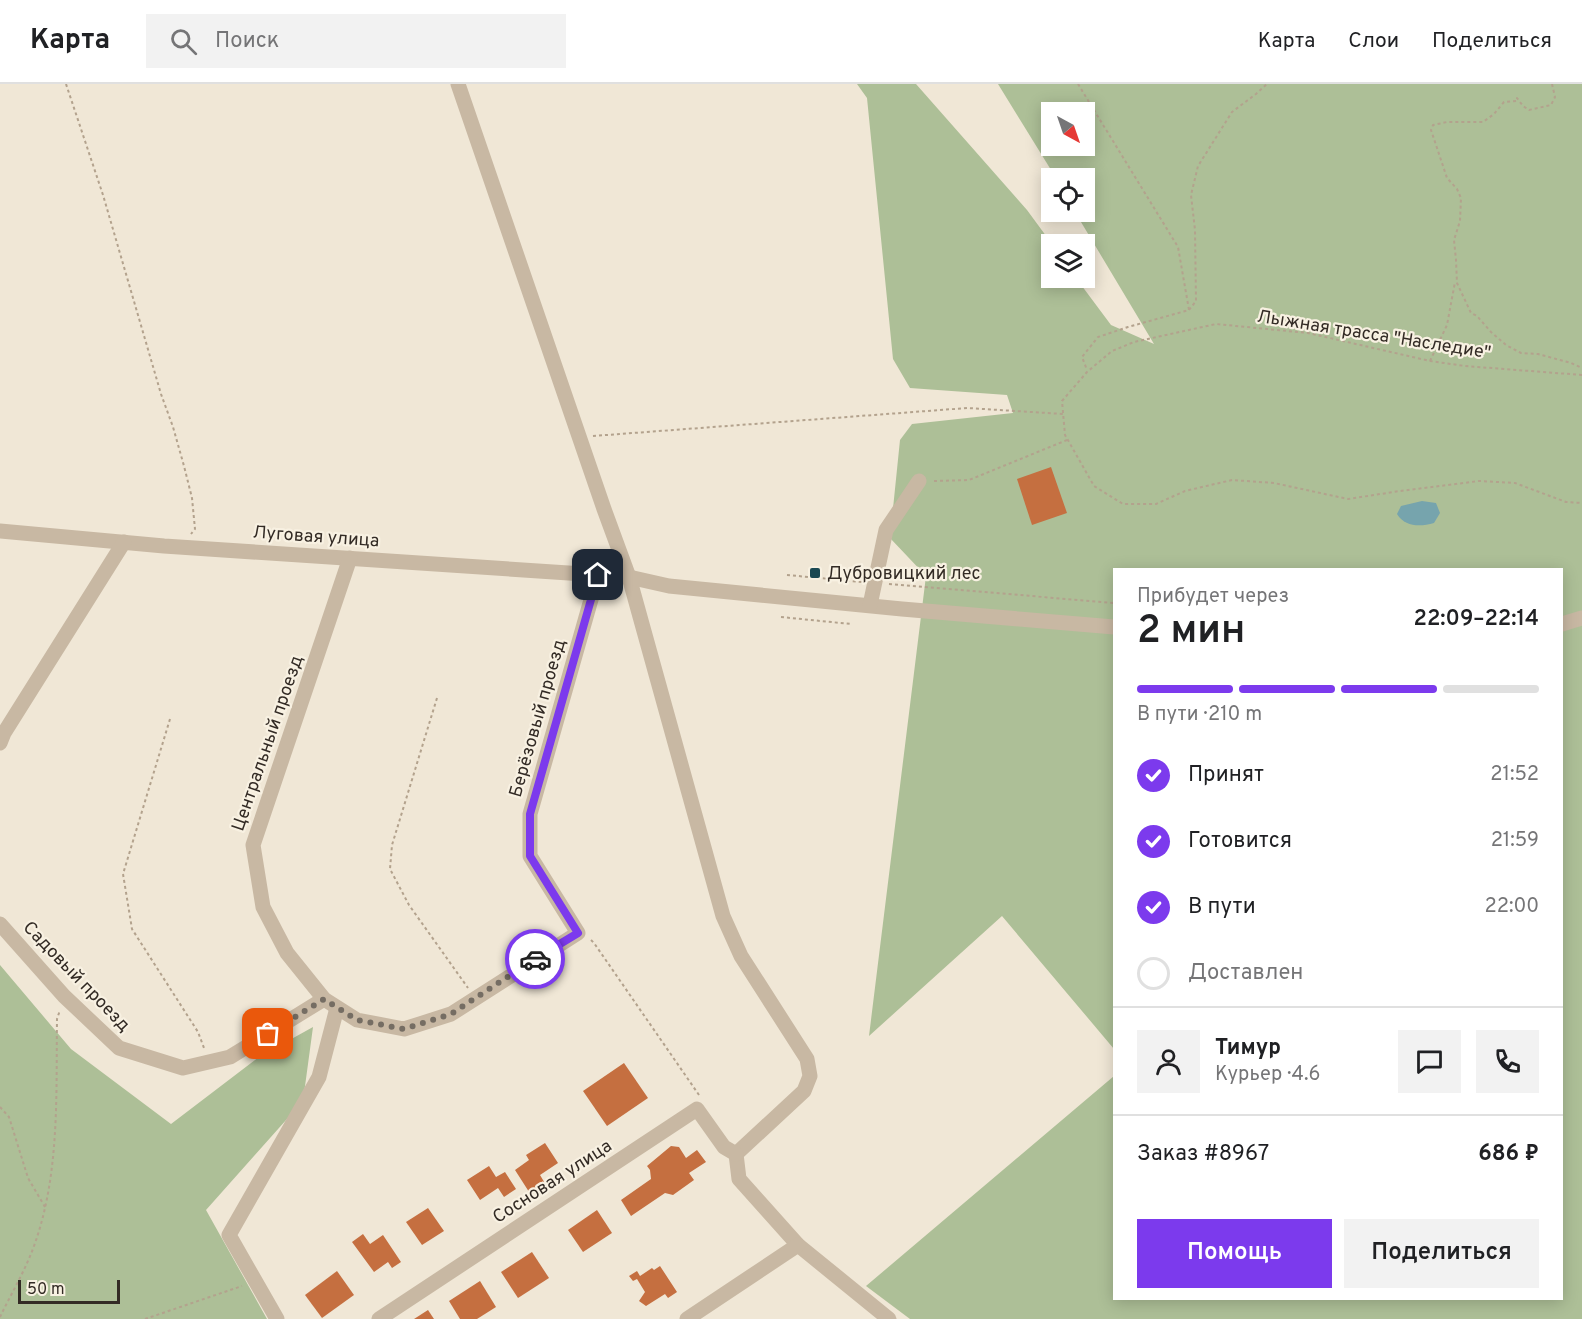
<!DOCTYPE html>
<html lang="ru">
<head>
<meta charset="utf-8">
<style>
	:root { --surface:#fff; --page:#f2f2f2; --text:#202124; --muted:#757577; --line:#e0e0e0; --accent:#7c3aed }
	body { margin:0; font-family:Overpass,sans-serif; background:var(--page); color:var(--text); height:100vh; display:flex; flex-direction:column; font-size:22px; white-space:nowrap }
	* { box-sizing:border-box; margin:0 }
	p { font-size:20px; color:var(--muted) }
	.icon { flex:none; width:33px; height:33px; fill:none; stroke:currentColor; stroke-width:2; stroke-linecap:round; stroke-linejoin:round }
	.map { position:relative; flex:1; overflow:hidden }
	.side { position:absolute; left:1113px; top:484px; width:450px; height:732px; display:flex; flex-direction:column; background:var(--surface); border-radius:0px; box-shadow:0 3px 15px #0003 }
	.side>* { flex:none }
	.needle { width:39px; rotate:140deg }
	.controls { position:absolute; left:1041px; top:18px; display:grid; gap:12px }
	.controls a { display:grid; place-items:center; width:54px; height:54px; border-radius:0px; background:var(--surface); box-shadow:0 3px 15px #0003; font-size:30px }
	.scale { position:absolute; left:18px; bottom:15px; width:102px; box-sizing:border-box; padding-left:6px; border:3px solid #332b25; border-top:0; font-size:16px; line-height:21px; white-space:nowrap; color:#332b25; -webkit-text-stroke:4px #f8f1e2; paint-order:stroke }
	.pin { position:absolute; display:grid; place-items:center; width:51px; height:51px; color:#fff; margin:-26px; border-radius:12px; box-shadow:0 3px 9px #0006 }
	.courier { position:absolute; display:grid; place-items:center; width:60px; height:60px; margin:-30px; border:4px solid #7c3aed; border-radius:50%; background:#fff; color:#222; box-shadow:0 2px 8px #0007 }
	.headline em { font-style:normal; font-weight:600 }
	.headline div { display:flex; flex-direction:column-reverse }
	.headline { display:flex; align-items:center; justify-content:space-between; height:102px; padding:0 24px }
	h1 { font-size:39px; font-weight:600; line-height:45px }
	.bar { display:grid; grid-template-columns:repeat(4,1fr); gap:9px 6px; align-content:center; height:72px; padding:0 24px }
	.bar i { height:8px; border-radius:4px; background:var(--line) }
	.bar .current { background:var(--accent) }
	.bar p { grid-column:span 4 }
	.line { display:flex; align-items:center; gap:15px; padding:0 24px; border-top:2px solid var(--line) }
	.line div { flex:1 }
	.round { display:grid; place-items:center; flex:none; width:63px; height:63px; border-radius:0px; background:var(--page) }
	ol { padding:0 24px; list-style:none }
	li { display:flex; align-items:center; gap:18px; height:66px }
	li p { margin-inline-start:auto }
	li .icon { padding:6px; border-radius:50%; background:var(--accent); color:#fff; stroke-width:4 }
	li:last-child { color:var(--muted) }
	li i { width:33px; height:33px; border:3px solid var(--line); border-radius:50% }
	.button { display:flex; gap:12px; margin-top:auto; padding:12px 24px }
	.button a { flex:1; height:69px; border-radius:0px; background:var(--accent); color:#fff; font-size:24px; font-weight:600; line-height:69px; text-align:center }
	.button a+a { background:var(--page); color:var(--text) }
	header { display:flex; align-items:center; gap:36px; box-sizing:border-box; height:84px; padding:0 30px; background:var(--surface); border-bottom:2px solid var(--line) }
	header strong { font-size:28px }
	nav { display:flex; gap:33px; margin-inline-start:auto; font-size:21px }
	.search { width:420px; height:54px; background:var(--page); display:flex; align-items:center; gap:15px; box-sizing:border-box; padding:0 21px; border-radius:0px; color:var(--muted); font-size:22px }
	.map>svg:first-child { display:block }
</style>
</head>
<body>
<header>
<strong>Карта</strong>
<div class="search"><svg class="icon" aria-label="search" viewBox="0 0 24 24"><circle cx="10" cy="10" r="6"/><path d="M15 15l6 6"/></svg>Поиск</div>
<nav><a>Карта</a><a>Слои</a><a>Поделиться</a></nav>
</header>
<div class="map">
<svg width="1582" height="1235" viewBox="0 0 1582 1235">
	<rect width="100%" height="100%" fill="#f0e7d6"/>
	<g fill="#adbf97" fill-rule="evenodd">
		<path d="M 857,0 L 916,0 L 1027,126 L 1052,160 L 1052,194 L 1076,194 L 1111,241 L 1154,260 L 1075,128 L 1084,128 L 1084,94 L 1056,94 L 998,0 L 1582,0 L 1582,1235 L 910,1235 L 866,1202 L 1114,992 L 1114,1215 L 1562,1215 L 1562,486 L 1114,486 L 1114,965 L 1002,832 L 869,952 L 926,492 L 890,454 L 900,356 L 912,340 L 1013,329 L 1007,311 L 910,304 L 893,275 L 867,14 ZM 1052,28 L 1084,28 L 1084,62 L 1052,62 Z"/>
		<path d="M 0,881 L 71,965 L 171,1040 L 259,973 L 313,943 L 303,1017 L 206,1126 L 267,1235 L 0,1235 Z"/>
	</g>
	<path fill="#76a4ad" d="M 1422,417 L 1436,419 L 1440,429 L 1434,439 C 1420,443 1405,443 1397,430 L 1401,422 Z"/>
	<g fill="#c56f40">
		<path d="M 1051,383 L 1067,429 L 1032,441 L 1017,395 Z"/>
		<path d="M 624,979 L 648,1014 L 607,1042 L 583,1007 Z"/>
		<path d="M 545,1059 L 558,1079 L 540,1091 L 546,1101 L 531,1111 L 515,1086 L 529,1076 L 526,1071 Z"/>
		<path d="M 671,1062 L 679,1063 L 686,1074 L 697,1066 L 706,1078 L 689,1089 L 694,1096 L 673,1111 L 665,1109 L 631,1132 L 621,1116 L 651,1095 L 650,1086 L 647,1082 Z"/>
		<path d="M 489,1082 L 496,1093 L 505,1088 L 516,1105 L 504,1113 L 498,1104 L 480,1116 L 467,1096 Z"/>
		<path d="M 428,1124 L 444,1147 L 422,1161 L 406,1138 Z"/>
		<path d="M 597,1126 L 612,1149 L 583,1168 L 568,1146 Z"/>
		<path d="M 363,1150 L 370,1160 L 383,1151 L 401,1178 L 392,1184 L 388,1178 L 374,1188 L 352,1158 Z"/>
		<path d="M 532,1168 L 549,1194 L 518,1214 L 501,1188 Z"/>
		<path d="M 660,1182 L 677,1208 L 668,1214 L 665,1210 L 646,1222 L 639,1217 L 645,1208 L 637,1195 L 633,1197 L 629,1192 L 637,1187 L 640,1192 L 652,1184 L 654,1186 Z"/>
		<path d="M 337,1187 L 354,1211 L 322,1234 L 305,1211 Z"/>
		<path d="M 480,1197 L 496,1223 L 477,1235 L 460,1235 L 449,1217 Z"/>
		<path d="M 428,1226 L 434,1235 L 414,1235 Z"/>
	</g>
	<g fill="none" stroke-linecap="round" stroke-linejoin="round">
		<g stroke="#b3a28d" stroke-width="2" stroke-dasharray="3 3" stroke-linecap="butt">
			<path d="M 66,0 L 103,111 L 161,310 L 173,343 L 184,382 L 192,414 L 195,445 L 191,450"/>
			<path d="M 1078,0 L 1178,163 L 1189,226 L 1128,243 L 1098,253 L 1082,273 L 1087,286"/>
			<path d="M 1552,0 L 1555,13 L 1551,21 L 1529,26 L 1523,22 L 1517,14 L 1517,17 L 1504,18 L 1494,30 L 1483,38 L 1447,38 L 1433,41 L 1431,46 L 1447,94 L 1457,105 L 1461,114 L 1460,137 L 1454,156 L 1456,176 L 1457,199 L 1471,229 L 1477,232 L 1491,248 L 1506,261 L 1521,269 L 1538,270 L 1571,279 L 1582,284"/>
			<path d="M 1189,226 L 1196,217 L 1195,146 L 1191,111 L 1198,82 L 1232,28 L 1256,10 L 1267,0"/>
			<path d="M 1430,277 L 1447,241 L 1455,198"/>
			<path d="M 1582,291 L 1465,282 L 1430,277 L 1308,249 L 1216,240 L 1134,258 L 1112,267 L 1087,288 L 1062,317 L 1065,351 L 1094,402 L 1123,420 L 1156,420 L 1185,407 L 1232,396 L 1274,399 L 1348,415 L 1400,407 L 1479,397 L 1515,399 L 1566,418 L 1582,419"/>
			<path d="M 593,352 L 967,324 L 1063,330"/>
			<path d="M 934,397 L 969,396 L 1067,356"/>
			<path d="M 787,491 L 862,498"/>
			<path d="M 889,500 L 1114,519"/>
			<path d="M 781,533 L 851,540"/>
			<path d="M 437,614 L 392,761 L 390,785 L 409,821 L 468,904"/>
			<path d="M 170,635 L 123,790 L 132,845 L 198,948 L 204,964"/>
			<path d="M 591,856 L 594,859 L 699,1011"/>
			<path d="M 0,1023 L 9,1033 L 28,1094 L 45,1123"/>
			<path d="M 0,1233 C 11,1210 25,1187 34,1162 C 60,1090 56,1011 57,935 L 60,926"/>
			<path d="M 145,1235 L 242,1202"/>
		</g>
		<g stroke="#c8b8a3" stroke-width="15">
			<path d="M 458,0 L 604,425 L 629,493 L 723,832 L 741,872 L 807,975 L 810,992 L 804,1007 L 736,1070 L 739,1095 L 798,1161 L 889,1235"/>
			<path d="M 0,447 L 164,462 L 629,493 L 669,502 L 902,525 L 1114,543"/>
			<path d="M 350,474 L 253,761 L 263,823 L 287,869 L 324,915 L 357,936 L 404,945 L 451,930 L 578,849 L 530,772 L 530,730 L 598,491"/>
			<path d="M 870,521 L 886,446 L 919,397"/>
			<path d="M 1562,540 L 1582,534"/>
			<path d="M 0,659 L 4,649 L 124,458"/>
			<path d="M 0,840 L 64,912 L 119,964 L 183,984 L 230,973 L 324,915"/>
			<path d="M 277,1235 L 229,1151 L 319,993 L 337,924"/>
			<path d="M 379,1235 L 697,1025 L 724,1063 L 736,1070"/>
			<path d="M 687,1235 L 798,1161"/>
		</g>
	</g>
	<g fill="none" stroke-linecap="round" stroke-linejoin="round">
		<path stroke="#756d63" stroke-width="6" stroke-dasharray="0 10.8" d="M 268,950 L 324,915 L 357,936 L 404,945 L 451,930 L 535,875"/>
		<path stroke="#7c3aed" stroke-width="8" d="M 535,875 L 578,849 L 530,772 L 530,730 L 598,491"/>
	</g>
	<rect fill="#1b4953" stroke="#f8f1e2" stroke-width="2" x="809" y="483" width="12" height="12" rx="3"/>
	<g text-anchor="middle" stroke-width="4.5" stroke-linejoin="round" paint-order="stroke">
		<g font-size="18" fill="#332b25" stroke="#f8f1e2">
			<text transform="translate(1374 250) rotate(9)" y="6">Лыжная трасса "Наследие"</text>
			<text transform="translate(316 452) rotate(4)" y="6">Луговая улица</text>
			<text transform="translate(537 634) rotate(-74)" y="6">Берёзовый проезд</text>
			<text transform="translate(267 659) rotate(-71)" y="6">Центральный проезд</text>
			<text transform="translate(77 892) rotate(46)" y="6">Садовый проезд</text>
			<text transform="translate(552 1097) rotate(-33)" y="6">Сосновая улица</text>
		</g>
		<g font-size="18" fill="#332b25" stroke="#f8f1e2" text-anchor="start">
			<text x="827" y="495">Дубровицкий лес</text>
		</g>
	</g>
</svg>
<div class="controls">
<a><svg class="needle" viewBox="-14 -14 28 28"><path d="M0-13l5 13h-10z" fill="#e53935"/><path d="M0 13l5-13h-10z" fill="#757577"/></svg></a>
<a><svg class="icon" aria-label="locate" viewBox="0 0 24 24"><circle cx="12" cy="12" r="6"/><path d="M12 2v4M12 18v4M2 12h4M18 12h4"/></svg></a>
<a><svg class="icon" aria-label="layers" viewBox="0 0 24 24"><path d="M12 4l9 5-9 5-9-5zM3 14l9 5 9-5"/></svg></a>
</div>
<div class="scale">50 m</div>
<div class="pin" style="left:268px;top:950px;background:#ea580c"><svg class="icon" aria-label="bag" viewBox="0 0 24 24"><path d="M5 8h14l-1 12H6zM9 8a3 3 0 0 1 6 0"/></svg></div>
<div class="pin" style="left:598px;top:491px;background:#1f2937"><svg class="icon" aria-label="home" viewBox="0 0 24 24"><path d="M3 11l9-7 9 7M6 9v11h12V9"/></svg></div>
<div class="courier" style="left:535px;top:875px"><svg class="icon" aria-label="car" viewBox="0 0 24 24"><path d="M5 17H2v-5l4-1 3-4h7l3 4 3 1v5h-3M9 17h6M6 11h13"/><circle cx="7" cy="17" r="2"/><circle cx="17" cy="17" r="2"/></svg></div>
<section class="side">
<div class="headline"><div><h1>2 мин</h1><p>Прибудет через</p></div><em>22:09–22:14</em></div>
<div class="bar"><i class="current"></i><i class="current"></i><i class="current"></i><i></i><p>В пути · 210 m</p></div>
<ol>
<li><svg class="icon" aria-label="check" viewBox="0 0 24 24"><path d="M5 12l5 5 9-10"/></svg>Принят<p>21:52</p></li>
<li><svg class="icon" aria-label="check" viewBox="0 0 24 24"><path d="M5 12l5 5 9-10"/></svg>Готовится<p>21:59</p></li>
<li><svg class="icon" aria-label="check" viewBox="0 0 24 24"><path d="M5 12l5 5 9-10"/></svg>В пути<p>22:00</p></li>
<li><i></i>Доставлен</li>
</ol>
<div class="line" style="height:108px"><a class="round"><svg class="icon" aria-label="person" viewBox="0 0 24 24"><circle cx="12" cy="8" r="4"/><path d="M4 21q1-7 8-7t8 7"/></svg></a><div><b>Тимур</b><p>Курьер · 4.6</p></div><a class="round"><svg class="icon" aria-label="chat" viewBox="0 0 24 24"><path d="M4 5h16v11H9l-5 4z"/></svg></a><a class="round"><svg class="icon" aria-label="phone" viewBox="0 0 24 24"><path d="M5 4h4l2 5-3 2q2 4 5 5l2-3 5 2v4C11 20 4 13 5 4z"/></svg></a></div>
<div class="line" style="height:78px"><div>Заказ #8967</div><b>686 ₽</b></div>
<div class="button"><a>Помощь</a><a>Поделиться</a></div>
</section>
</div>
</body>
</html>
